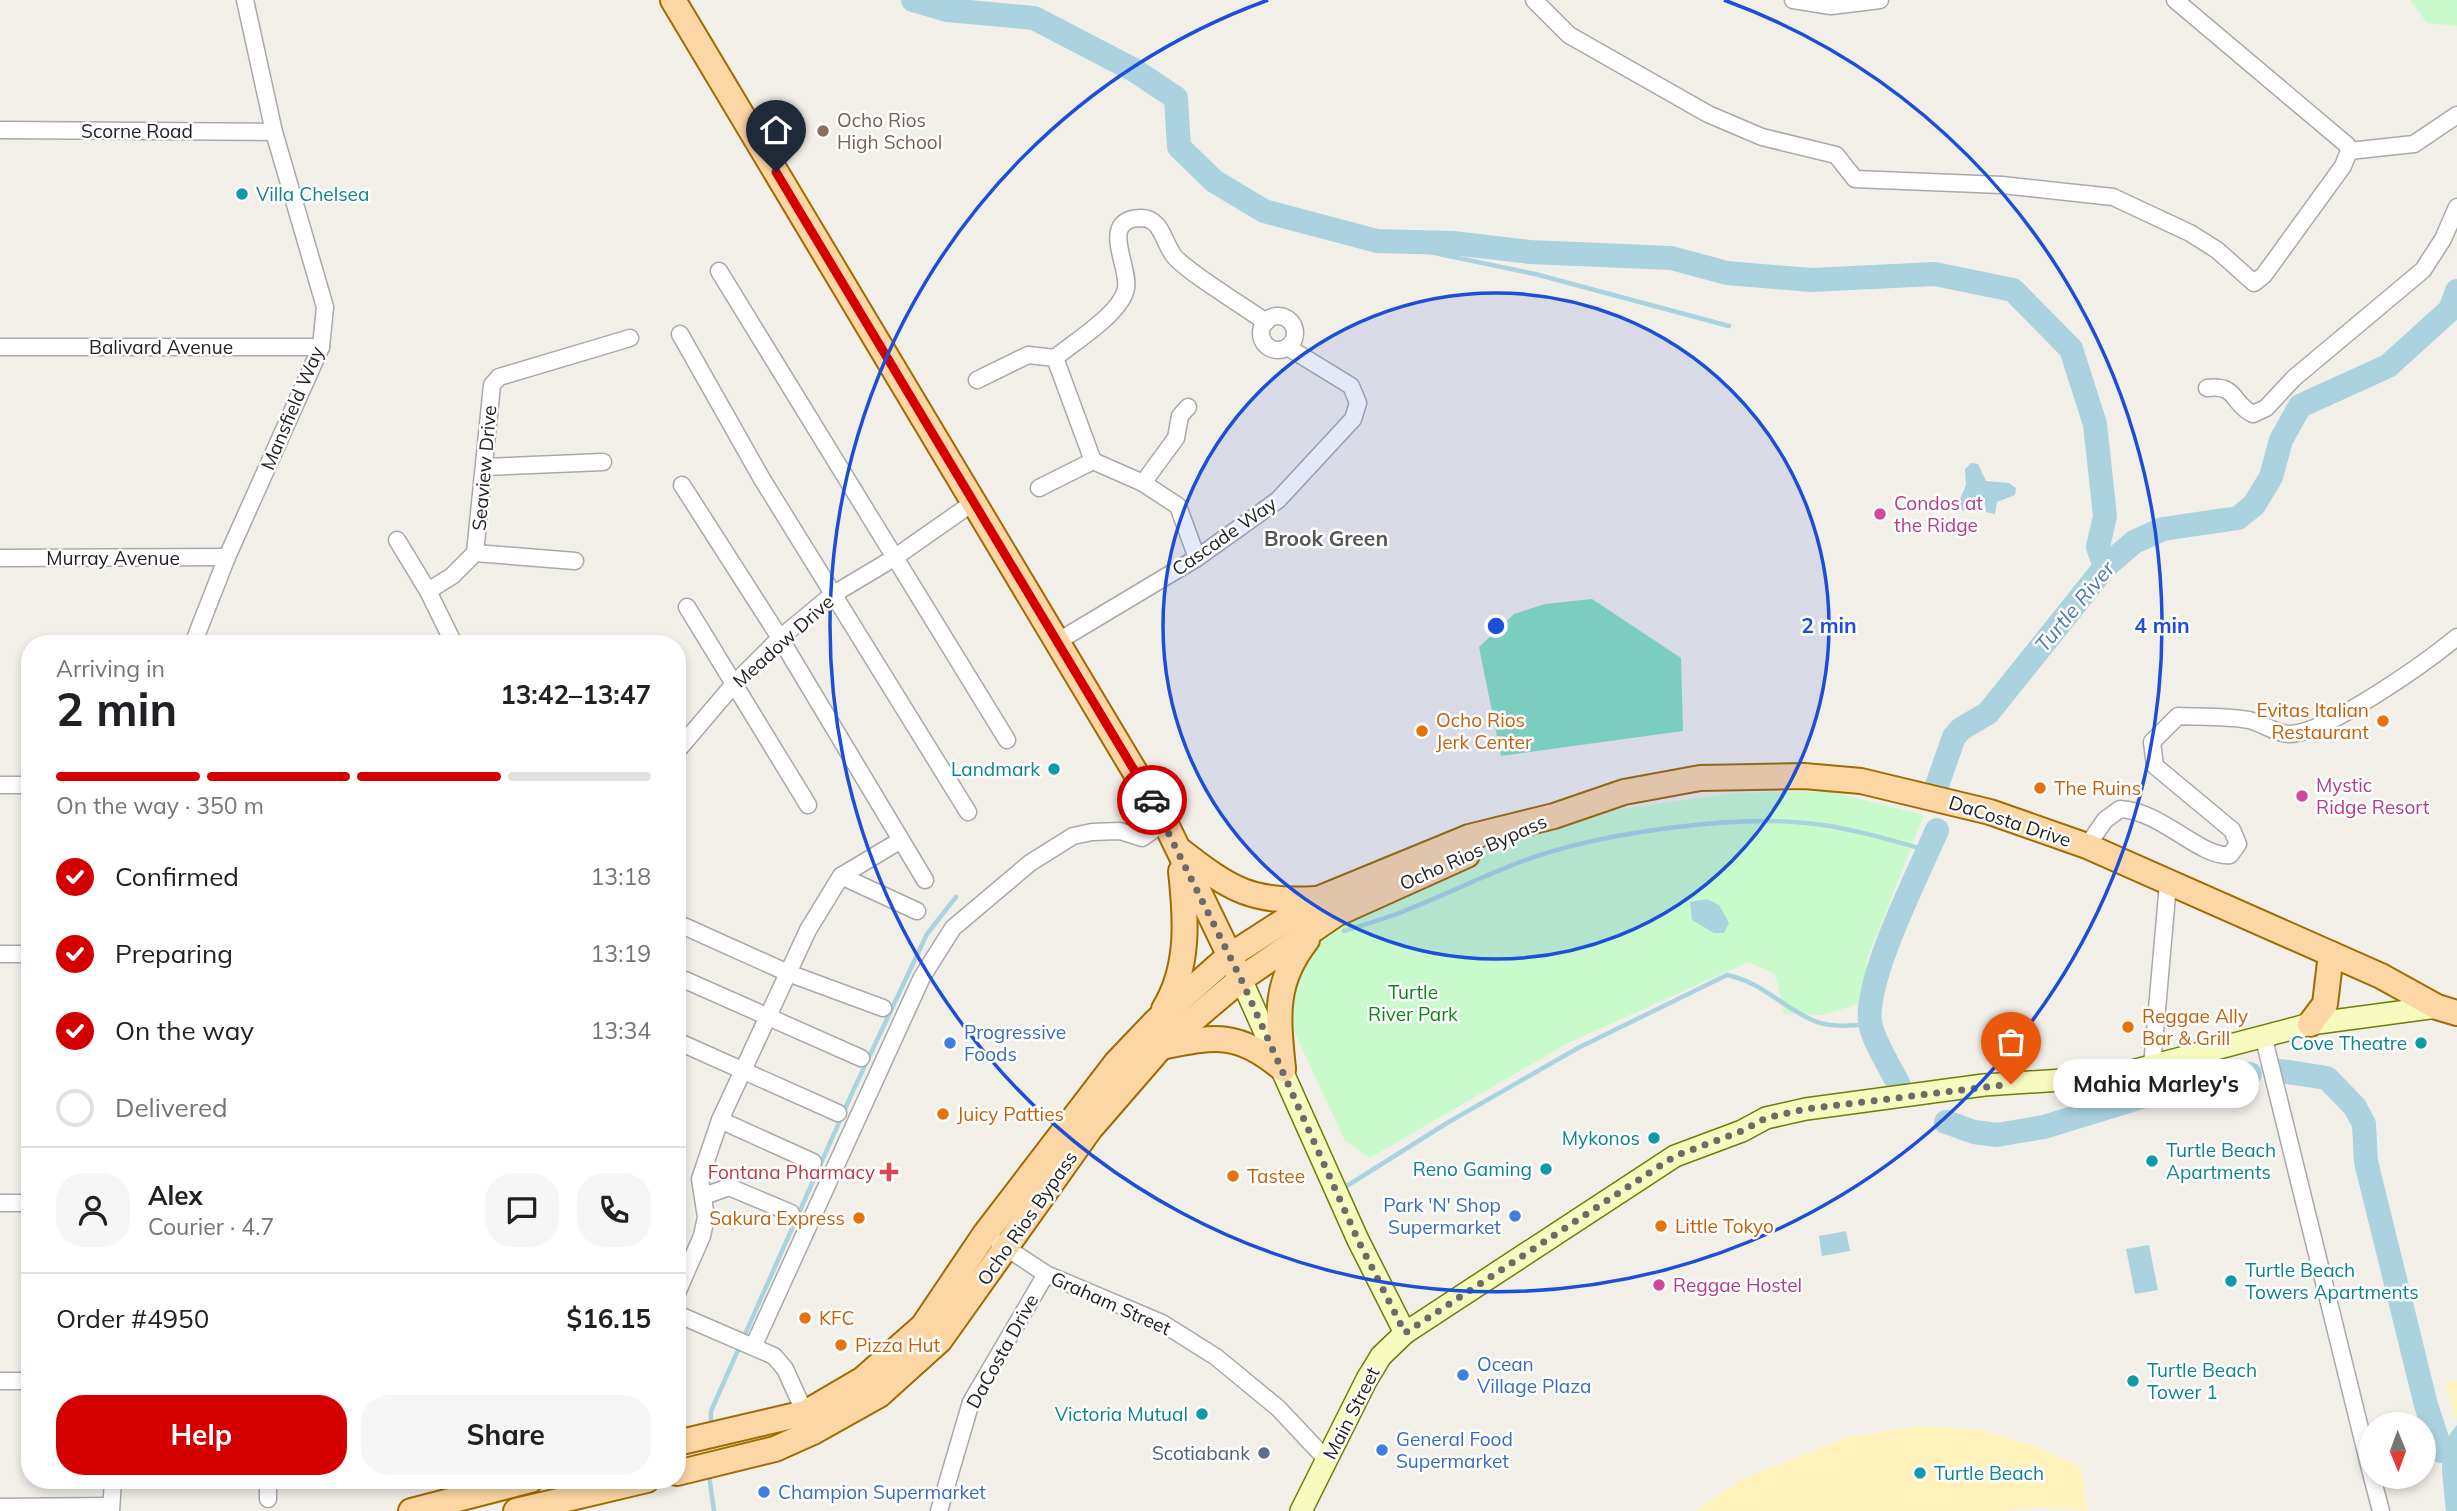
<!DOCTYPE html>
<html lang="en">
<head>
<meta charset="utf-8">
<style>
	:root { --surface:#fff; --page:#f6f6f6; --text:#202124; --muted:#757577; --line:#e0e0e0; --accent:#d40000 }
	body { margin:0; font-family:Mulish,sans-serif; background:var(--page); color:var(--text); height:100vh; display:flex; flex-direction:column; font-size:26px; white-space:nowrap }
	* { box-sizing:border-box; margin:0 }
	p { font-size:23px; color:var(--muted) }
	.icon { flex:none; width:38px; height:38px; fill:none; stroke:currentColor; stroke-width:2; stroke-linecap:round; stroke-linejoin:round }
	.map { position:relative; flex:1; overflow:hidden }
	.sheet { position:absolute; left:21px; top:635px; width:665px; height:854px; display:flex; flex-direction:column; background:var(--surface); border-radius:28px; box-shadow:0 4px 10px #0003 }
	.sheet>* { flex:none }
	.needle { width:46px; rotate:179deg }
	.buttons { position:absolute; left:2359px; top:1412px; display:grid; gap:14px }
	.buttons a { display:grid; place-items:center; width:77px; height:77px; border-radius:50%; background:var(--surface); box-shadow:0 4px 10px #0003; font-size:35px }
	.pin { position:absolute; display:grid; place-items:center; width:60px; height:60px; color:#fff; margin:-72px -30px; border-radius:50% 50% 50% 0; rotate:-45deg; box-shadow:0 0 7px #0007 }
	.pin .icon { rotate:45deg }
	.courier { position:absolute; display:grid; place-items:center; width:70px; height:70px; margin:-35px; border:5px solid #d40000; border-radius:50%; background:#fff; color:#222; box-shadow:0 2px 9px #0007 }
	.bubble { position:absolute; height:49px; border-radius:24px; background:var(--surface); box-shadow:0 4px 10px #0003; font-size:23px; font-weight:700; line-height:49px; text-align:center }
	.overview em { font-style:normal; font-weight:700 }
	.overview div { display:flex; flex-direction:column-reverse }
	.overview { display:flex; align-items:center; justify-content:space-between; height:119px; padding:0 35px }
	h1 { font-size:46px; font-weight:700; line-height:52px }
	.bar { display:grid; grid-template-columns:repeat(4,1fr); gap:10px 7px; align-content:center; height:84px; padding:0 35px }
	.bar i { height:9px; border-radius:5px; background:var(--line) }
	.bar .on { background:var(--accent) }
	.bar p { grid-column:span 4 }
	.line { display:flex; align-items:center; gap:18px; padding:0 35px; border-top:2px solid var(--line) }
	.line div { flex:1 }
	.round { display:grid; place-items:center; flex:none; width:74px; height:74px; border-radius:28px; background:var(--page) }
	ol { padding:0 35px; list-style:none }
	li { display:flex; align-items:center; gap:21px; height:77px }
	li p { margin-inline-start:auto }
	li .icon { padding:7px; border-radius:50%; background:var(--accent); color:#fff; stroke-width:4 }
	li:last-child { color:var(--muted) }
	li i { width:38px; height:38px; border:4px solid var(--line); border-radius:50% }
	.cta { display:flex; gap:14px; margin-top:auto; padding:14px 35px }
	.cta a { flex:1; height:80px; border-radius:28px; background:var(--accent); color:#fff; font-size:28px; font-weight:700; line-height:80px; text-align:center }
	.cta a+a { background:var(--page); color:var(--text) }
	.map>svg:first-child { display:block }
</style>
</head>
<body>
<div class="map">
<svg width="2457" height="1511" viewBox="0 0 2457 1511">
	<rect width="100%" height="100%" fill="#f2efe9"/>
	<g fill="#fff1ba">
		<path d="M 2457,1380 L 2457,1422 L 2445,1383 Z"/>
		<path d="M 1921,1426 L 1980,1430 L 2032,1445 L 2081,1467 L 2088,1511 L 2041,1507 L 2005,1511 L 1696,1511 L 1742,1479 L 1851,1436 Z"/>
	</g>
	<g fill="#c8facc">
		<path d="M 2410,0 L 2457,0 L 2457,26 L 2427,23 Z"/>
		<path d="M 1828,791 L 1924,815 L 1867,959 L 1862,1003 L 1822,1015 L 1784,1014 L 1775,974 L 1748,962 L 1566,1044 L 1370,1158 L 1345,1141 L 1294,1031 L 1291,1004 L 1294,979 L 1314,938 L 1364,901 L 1511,837 L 1620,809 L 1736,793 Z"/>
	</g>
	<path fill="#88e0be" d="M 1592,599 L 1681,658 L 1683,731 L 1501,756 L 1479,647 L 1514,614 L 1545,604 Z"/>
	<g fill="#aad3df">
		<path d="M 1971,463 L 1978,464 L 1986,481 L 2009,483 L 2016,488 L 2015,495 L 1997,502 L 1995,514 L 1986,512 L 1985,504 L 1981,502 L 1969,510 L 1962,510 L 1958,504 L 1966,485 L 1965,469 Z"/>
		<path d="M 1707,899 L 1719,905 L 1729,923 L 1724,933 L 1714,933 L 1692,920 L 1690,902 Z"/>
		<path d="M 1846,1231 L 1850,1251 L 1822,1256 L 1819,1236 Z"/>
		<path d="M 2149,1245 L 2158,1290 L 2135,1294 L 2126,1249 Z"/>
		<path d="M 2457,1425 L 2457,1511 L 2446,1511 C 2444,1480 2434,1450 2457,1425 Z"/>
	</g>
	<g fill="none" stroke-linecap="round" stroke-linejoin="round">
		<g stroke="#aad3df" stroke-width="4.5">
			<path d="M 1377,241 L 1535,274 L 1729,326"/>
			<path d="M 1344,931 C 1366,924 1388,918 1409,909 C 1452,892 1493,871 1537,856 C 1610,832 1739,814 1815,824 C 1854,829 1891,840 1929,851"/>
			<path d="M 1342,1189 L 1447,1123 L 1578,1048 L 1727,975 C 1761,982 1780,1005 1810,1019 C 1827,1028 1851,1026 1870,1024"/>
			<path d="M 711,1427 L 711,1411 L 853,1091 L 927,934 L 956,897"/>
			<path d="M 709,1475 L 714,1511"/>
		</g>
		<g stroke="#aad3df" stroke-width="24">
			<path d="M 913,0 L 947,10 L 1034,18 L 1134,70 L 1176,98 L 1179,147 L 1214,181 L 1264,211 L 1377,241 L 1453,243 L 1530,252 L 1671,258 L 1727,273 L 1811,280 L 1935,274 L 2013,290 L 2071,349 L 2095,424 L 2105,516 L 2098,547 L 2105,567"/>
			<path d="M 1936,788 L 1954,737 L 1961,729 L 1988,713 L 2105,567 L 2134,542 L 2163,529 L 2238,518 L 2254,505 L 2271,477 L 2281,440 L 2300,406 L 2388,366 L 2450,310 L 2457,291"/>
			<path d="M 2281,1071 L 2327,1078 L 2355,1107 L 2364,1124 L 2366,1162 L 2426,1405 L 2441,1451"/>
			<path d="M 1899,1085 C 1891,1069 1872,1039 1870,1022 C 1865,977 1918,875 1937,830"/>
			<path d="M 1946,1122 L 1974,1132 L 1997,1135 L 2044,1127 L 2161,1091 L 2250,1074"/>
		</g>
		<defs>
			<g id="street">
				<path d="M 1534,0 L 1569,35 L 1708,114 L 1762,137 L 1836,155 L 1855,179 L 2002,185 L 2113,197 L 2190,233 L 2217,250 L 2254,283 L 2264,275 L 2343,166 L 2349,151 L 2347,145 L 2175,0"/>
				<path d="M 1793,0 L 1831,6 L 1880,0"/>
				<path d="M 0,130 L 274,132"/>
				<path d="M 2349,151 L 2414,144 L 2457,115"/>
				<path d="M 719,271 L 1007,740"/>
				<circle cx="1278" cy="333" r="17"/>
				<path d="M 680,334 L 762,479 L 968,812"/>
				<path d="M 0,347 L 321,347"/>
				<path d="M 1055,358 C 1075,341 1122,313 1126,288 C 1130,266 1098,219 1141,218 C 1162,218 1163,242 1174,256 C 1187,272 1245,307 1266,322"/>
				<path d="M 1055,358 L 1093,461 L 1143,483 L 1178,506 L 1197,558"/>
				<path d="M 977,380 L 1028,355 L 1055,358"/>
				<path d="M 2207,388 C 2238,384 2231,404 2253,414 L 2266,408 L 2294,378 L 2423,270 L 2443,239 L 2457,207"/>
				<path d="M 485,467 L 603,462"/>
				<path d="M 1143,483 L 1176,438 L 1180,416 L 1188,407"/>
				<path d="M 682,485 L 780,638 L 925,880"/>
				<path d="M 1039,488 L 1093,461"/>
				<path d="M 397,540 L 428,591 L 454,644"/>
				<path d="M 475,553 L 575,561"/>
				<path d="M 0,558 L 227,557"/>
				<path d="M 428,591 L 452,576 L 475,553 L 492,385 L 499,377 L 630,338"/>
				<path d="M 687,607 L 808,805"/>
				<path d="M 1055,643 L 1197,558 L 1278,500 L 1353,419 L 1358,403 L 1351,386 L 1289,348"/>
				<path d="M 193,644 L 227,557 L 321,347 L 325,307 L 274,132 L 245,0"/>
				<path d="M 677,751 L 734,684 L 780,638 L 832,595 L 894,558 L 974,502"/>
				<path d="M 0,785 L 30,785"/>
				<path d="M 2087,846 L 2105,820 L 2120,809 C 2162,811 2200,858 2230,855 L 2238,844 L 2232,830 L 2155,766 L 2152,742 L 2178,716 C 2201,717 2226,716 2249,720 C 2262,723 2276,734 2290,734 C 2327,733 2427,662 2457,637"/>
				<path d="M 841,876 L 901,840"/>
				<path d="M 677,923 L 788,973 L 883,1008"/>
				<path d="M 0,954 L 30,954"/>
				<path d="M 685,980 L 861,1058"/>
				<path d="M 2263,1035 L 2371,1473"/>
				<path d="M 679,1042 L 838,1113"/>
				<path d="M 2152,1066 L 2168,884"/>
				<path d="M 720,1120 L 813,1162"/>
				<path d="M 704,1196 L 729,1187 L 791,1213"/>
				<path d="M 0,1203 L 30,1203"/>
				<path d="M 999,1243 L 1046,1274 L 1162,1323 L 1216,1357 L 1278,1408 L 1327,1460"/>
				<path d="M 677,1293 L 702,1236 L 706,1217 L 700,1179 L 720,1120 L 808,930 L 841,876 L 917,911"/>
				<path d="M 677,1314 L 774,1356 L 785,1369 L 805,1413"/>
				<path d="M 754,1345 L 922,977 L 953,928 L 1030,863 L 1073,836 L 1092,832 L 1120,831 L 1142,838 L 1165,822"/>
				<path d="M 0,1381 L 30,1381"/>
				<path d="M 2372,1477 L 2381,1511"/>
				<path d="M 268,1480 L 268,1499"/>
				<path d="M 0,1507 L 111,1506"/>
				<path d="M 111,1511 L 113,1480"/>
				<path d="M 939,1511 L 971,1402 L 1046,1274"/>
			</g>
			<g id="secondary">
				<path d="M 1241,979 L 1358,1240 L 1405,1333"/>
				<path d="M 1301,1511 L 1367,1379 L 1381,1356 L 1405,1333 L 1675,1156 L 1742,1131 L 1766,1118 L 1806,1109 L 1984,1085 L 2109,1077 L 2310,1024 L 2437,1007"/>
			</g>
			<g id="primary">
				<path d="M 673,0 L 1165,822 L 1241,979"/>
				<path d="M 1181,851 C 1231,890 1252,903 1316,899"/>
				<path d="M 1164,1009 C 1190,967 1186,917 1181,871"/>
				<path d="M 2310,1024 L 2325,1004 L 2331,954"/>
				<path d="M 1161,1047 C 1217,1036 1236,1031 1283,1069"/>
				<path d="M 1283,1069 C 1278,1017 1273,983 1307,940"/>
				<path d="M 677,1443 L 805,1413 L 863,1379 L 923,1326 L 985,1234 L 1116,1063 L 1156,1021 L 1228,957 L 1318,899 L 1469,837 L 1554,816 L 1624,792 L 1700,778 L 1804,776 L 1861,781 L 1990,812 L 2087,846 L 2381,976 L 2437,1007 L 2457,1013"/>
				<path d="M 677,1473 L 775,1449 L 813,1432 L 879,1395 L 940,1340 L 1090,1129 L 1161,1047 L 1241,979 L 1336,914 L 1467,855"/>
				<path d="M 411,1511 L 531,1480"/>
				<path d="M 516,1511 L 647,1480"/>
			</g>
		</defs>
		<use href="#street" stroke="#a9a9a9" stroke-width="19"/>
		<use href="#secondary" stroke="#707d05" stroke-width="24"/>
		<use href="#primary" stroke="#a06b00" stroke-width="28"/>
		<use href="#street" stroke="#fff" stroke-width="16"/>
		<use href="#secondary" stroke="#f7fabf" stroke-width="21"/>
		<use href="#primary" stroke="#fcd6a4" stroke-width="24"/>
	</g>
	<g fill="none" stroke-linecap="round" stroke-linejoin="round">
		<path stroke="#6b6a68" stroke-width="7" stroke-dasharray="0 12.6" d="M 1152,800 L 1241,979 L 1358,1240 L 1405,1333 L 1675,1156 L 1742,1131 L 1766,1118 L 1806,1109 L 2011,1084"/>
		<path stroke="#d40000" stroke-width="9" d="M 776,172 L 1152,800"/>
	</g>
	<circle cx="1496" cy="626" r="333" fill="#1d4ed8" fill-opacity=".12"/>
	<g fill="none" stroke="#1d4ed8" stroke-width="3.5">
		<circle cx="1496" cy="626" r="333"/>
		<path d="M1724 0A666 666 0 1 1 1268 0"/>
	</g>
	<circle fill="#8d6e63" stroke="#fff" stroke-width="2.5" cx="823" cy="131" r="7"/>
	<g fill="#0f9aa8" stroke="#fff" stroke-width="2.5">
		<circle cx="242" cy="194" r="7"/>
		<circle cx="1054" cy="769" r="7"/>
		<circle cx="2421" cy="1043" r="7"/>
		<circle cx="1654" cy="1138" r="7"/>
		<circle cx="2152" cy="1161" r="7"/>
		<circle cx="1546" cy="1169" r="7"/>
		<circle cx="2231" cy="1281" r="7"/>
		<circle cx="2133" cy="1381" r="7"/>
		<circle cx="1202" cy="1414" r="7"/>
		<circle cx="1920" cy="1473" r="7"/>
	</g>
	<g fill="#d1479c" stroke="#fff" stroke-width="2.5">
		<circle cx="1880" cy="514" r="7"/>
		<circle cx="2302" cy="796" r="7"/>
		<circle cx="1659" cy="1285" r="7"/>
	</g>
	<g fill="#e8710a" stroke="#fff" stroke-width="2.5">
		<circle cx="2383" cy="721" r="7"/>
		<circle cx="1422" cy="731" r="7"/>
		<circle cx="2040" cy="788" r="7"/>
		<circle cx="2128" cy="1027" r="7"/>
		<circle cx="943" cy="1114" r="7"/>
		<circle cx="1233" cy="1176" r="7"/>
		<circle cx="859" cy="1218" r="7"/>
		<circle cx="1661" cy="1226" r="7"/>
		<circle cx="805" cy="1318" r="7"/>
		<circle cx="841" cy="1345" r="7"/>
	</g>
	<g fill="#3f7fe0" stroke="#fff" stroke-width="2.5">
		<circle cx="950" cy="1043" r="7"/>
		<circle cx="1515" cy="1216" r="7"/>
		<circle cx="1463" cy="1375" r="7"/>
		<circle cx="1382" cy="1450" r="7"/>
		<circle cx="764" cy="1492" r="7"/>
	</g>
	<path fill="#e0444e" stroke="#fff" stroke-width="2.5" d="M885.5 1161.5h7v7h7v7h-7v7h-7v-7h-7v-7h7z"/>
	<circle fill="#5c6f8a" stroke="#fff" stroke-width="2.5" cx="1264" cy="1453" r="7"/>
	<g text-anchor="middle" stroke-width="5" stroke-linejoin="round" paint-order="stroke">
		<g font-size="19" fill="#785e54" stroke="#fff" text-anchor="start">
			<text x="837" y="127">Ocho Rios<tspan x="837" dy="22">High School</tspan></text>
		</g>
		<g font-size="19" fill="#222" stroke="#fff">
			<text x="137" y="138">Scorne Road</text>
			<text x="161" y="354">Balivard Avenue</text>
			<text transform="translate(292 408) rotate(-67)" y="7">Mansfield Way</text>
			<text transform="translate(484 468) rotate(-85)" y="7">Seaview Drive</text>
			<text transform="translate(1224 536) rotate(-35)" y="7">Cascade Way</text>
			<text x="113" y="565">Murray Avenue</text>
			<text transform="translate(783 641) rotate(-42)" y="7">Meadow Drive</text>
			<text transform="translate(2010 821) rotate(18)" y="7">DaCosta Drive</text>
			<text transform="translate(1473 852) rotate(-24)" y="7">Ocho Rios Bypass</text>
			<text transform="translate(1027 1218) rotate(-55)" y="7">Ocho Rios Bypass</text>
			<text transform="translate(1111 1303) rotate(24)" y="7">Graham Street</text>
			<text transform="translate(1002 1351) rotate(-61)" y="7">DaCosta Drive</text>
			<text transform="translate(1351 1413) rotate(-63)" y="7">Main Street</text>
		</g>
		<g font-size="19" fill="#0d838f" stroke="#fff" text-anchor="start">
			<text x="256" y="201">Villa Chelsea</text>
			<text x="1040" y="776" text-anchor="end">Landmark</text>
			<text x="2407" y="1050" text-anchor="end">Cove Theatre</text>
			<text x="1640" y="1145" text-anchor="end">Mykonos</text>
			<text x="2166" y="1157">Turtle Beach<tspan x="2166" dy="22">Apartments</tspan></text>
			<text x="1532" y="1176" text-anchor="end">Reno Gaming</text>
			<text x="2245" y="1277">Turtle Beach<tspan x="2245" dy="22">Towers Apartments</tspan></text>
			<text x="2147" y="1377">Turtle Beach<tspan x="2147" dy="22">Tower 1</tspan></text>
			<text x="1188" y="1421" text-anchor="end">Victoria Mutual</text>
			<text x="1934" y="1480">Turtle Beach</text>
		</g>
		<g font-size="19" fill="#b23c85" stroke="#fff" text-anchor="start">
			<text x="1894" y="510">Condos at<tspan x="1894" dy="22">the Ridge</tspan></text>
			<text x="2316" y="792">Mystic<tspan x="2316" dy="22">Ridge Resort</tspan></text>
			<text x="1673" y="1292">Reggae Hostel</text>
		</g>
		<g font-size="19" fill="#c56008" stroke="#fff" text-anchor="start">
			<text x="2369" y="717" text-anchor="end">Evitas Italian<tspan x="2369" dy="22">Restaurant</tspan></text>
			<text x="1436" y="727">Ocho Rios<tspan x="1436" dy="22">Jerk Center</tspan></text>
			<text x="2054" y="795">The Ruins</text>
			<text x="2142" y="1023">Reggae Ally<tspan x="2142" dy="22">Bar &amp; Grill</tspan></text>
			<text x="957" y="1121">Juicy Patties</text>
			<text x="1247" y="1183">Tastee</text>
			<text x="845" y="1225" text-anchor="end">Sakura Express</text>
			<text x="1675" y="1233">Little Tokyo</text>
			<text x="819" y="1325">KFC</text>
			<text x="855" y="1352">Pizza Hut</text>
		</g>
		<g font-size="19" fill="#0c8416" stroke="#fff">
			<text x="1413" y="999">Turtle<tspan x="1413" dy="22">River Park</tspan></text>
		</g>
		<g font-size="19" fill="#366cbe" stroke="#fff" text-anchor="start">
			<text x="964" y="1039">Progressive<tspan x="964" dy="22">Foods</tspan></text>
			<text x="1501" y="1212" text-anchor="end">Park 'N' Shop<tspan x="1501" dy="22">Supermarket</tspan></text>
			<text x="1477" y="1371">Ocean<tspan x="1477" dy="22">Village Plaza</tspan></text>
			<text x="1396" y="1446">General Food<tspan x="1396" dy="22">Supermarket</tspan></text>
			<text x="778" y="1499">Champion Supermarket</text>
		</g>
		<g font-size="19" fill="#be3a42" stroke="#fff" text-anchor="end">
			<text x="875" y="1179">Fontana Pharmacy</text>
		</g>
		<g font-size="19" fill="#4e5e75" stroke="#fff" text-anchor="end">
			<text x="1250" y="1460">Scotiabank</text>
		</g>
		<g font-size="21" font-weight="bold" fill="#555" stroke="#fff">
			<text x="1326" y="546">Brook Green</text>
		</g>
		<g font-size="21" font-style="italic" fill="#4a7aab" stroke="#fff">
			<text transform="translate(2075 607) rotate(-50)" y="7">Turtle River</text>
		</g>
	</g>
	<circle cx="1496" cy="626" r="10" fill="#1d4ed8" stroke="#fff" stroke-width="3.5"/>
	<g font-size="21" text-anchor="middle" font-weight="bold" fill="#1d4ed8" stroke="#fff" stroke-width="5" stroke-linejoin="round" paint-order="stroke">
		<text x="1829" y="633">2 min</text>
		<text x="2162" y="633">4 min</text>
	</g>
</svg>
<div class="buttons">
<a><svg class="needle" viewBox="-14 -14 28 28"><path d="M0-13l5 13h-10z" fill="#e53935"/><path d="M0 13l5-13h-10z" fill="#757577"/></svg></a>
</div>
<div class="pin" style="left:2011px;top:1084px;background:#ea580c"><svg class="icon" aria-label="bag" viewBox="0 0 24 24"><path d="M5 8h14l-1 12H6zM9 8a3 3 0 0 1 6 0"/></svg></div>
<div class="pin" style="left:776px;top:172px;background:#1f2937"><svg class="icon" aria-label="home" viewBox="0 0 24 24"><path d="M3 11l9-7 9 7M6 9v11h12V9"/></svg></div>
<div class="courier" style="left:1152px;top:800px"><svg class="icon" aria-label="car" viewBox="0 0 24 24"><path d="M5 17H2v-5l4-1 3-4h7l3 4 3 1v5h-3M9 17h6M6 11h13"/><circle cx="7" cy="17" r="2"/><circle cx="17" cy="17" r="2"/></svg></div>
<div class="bubble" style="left:2053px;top:1059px;width:206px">Mahia Marley's</div>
<section class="sheet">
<div class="overview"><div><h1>2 min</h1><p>Arriving in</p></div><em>13:42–13:47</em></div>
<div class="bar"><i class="on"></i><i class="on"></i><i class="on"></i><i></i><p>On the way · 350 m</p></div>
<ol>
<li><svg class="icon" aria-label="check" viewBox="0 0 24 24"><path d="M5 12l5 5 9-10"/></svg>Confirmed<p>13:18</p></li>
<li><svg class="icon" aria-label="check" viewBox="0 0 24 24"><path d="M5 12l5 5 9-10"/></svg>Preparing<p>13:19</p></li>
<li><svg class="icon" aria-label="check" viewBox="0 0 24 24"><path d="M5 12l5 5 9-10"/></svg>On the way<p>13:34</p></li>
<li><i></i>Delivered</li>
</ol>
<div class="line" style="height:126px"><a class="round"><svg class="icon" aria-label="person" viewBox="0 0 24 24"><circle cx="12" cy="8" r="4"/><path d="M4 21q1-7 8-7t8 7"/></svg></a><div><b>Alex</b><p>Courier · 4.7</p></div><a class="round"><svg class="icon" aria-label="chat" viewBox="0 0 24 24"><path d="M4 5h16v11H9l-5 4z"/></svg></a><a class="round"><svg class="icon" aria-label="phone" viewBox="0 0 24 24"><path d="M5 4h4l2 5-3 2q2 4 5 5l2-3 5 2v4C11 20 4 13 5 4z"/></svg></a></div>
<div class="line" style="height:91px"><div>Order #4950</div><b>$16.15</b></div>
<div class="cta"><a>Help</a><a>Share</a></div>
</section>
</div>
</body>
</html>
